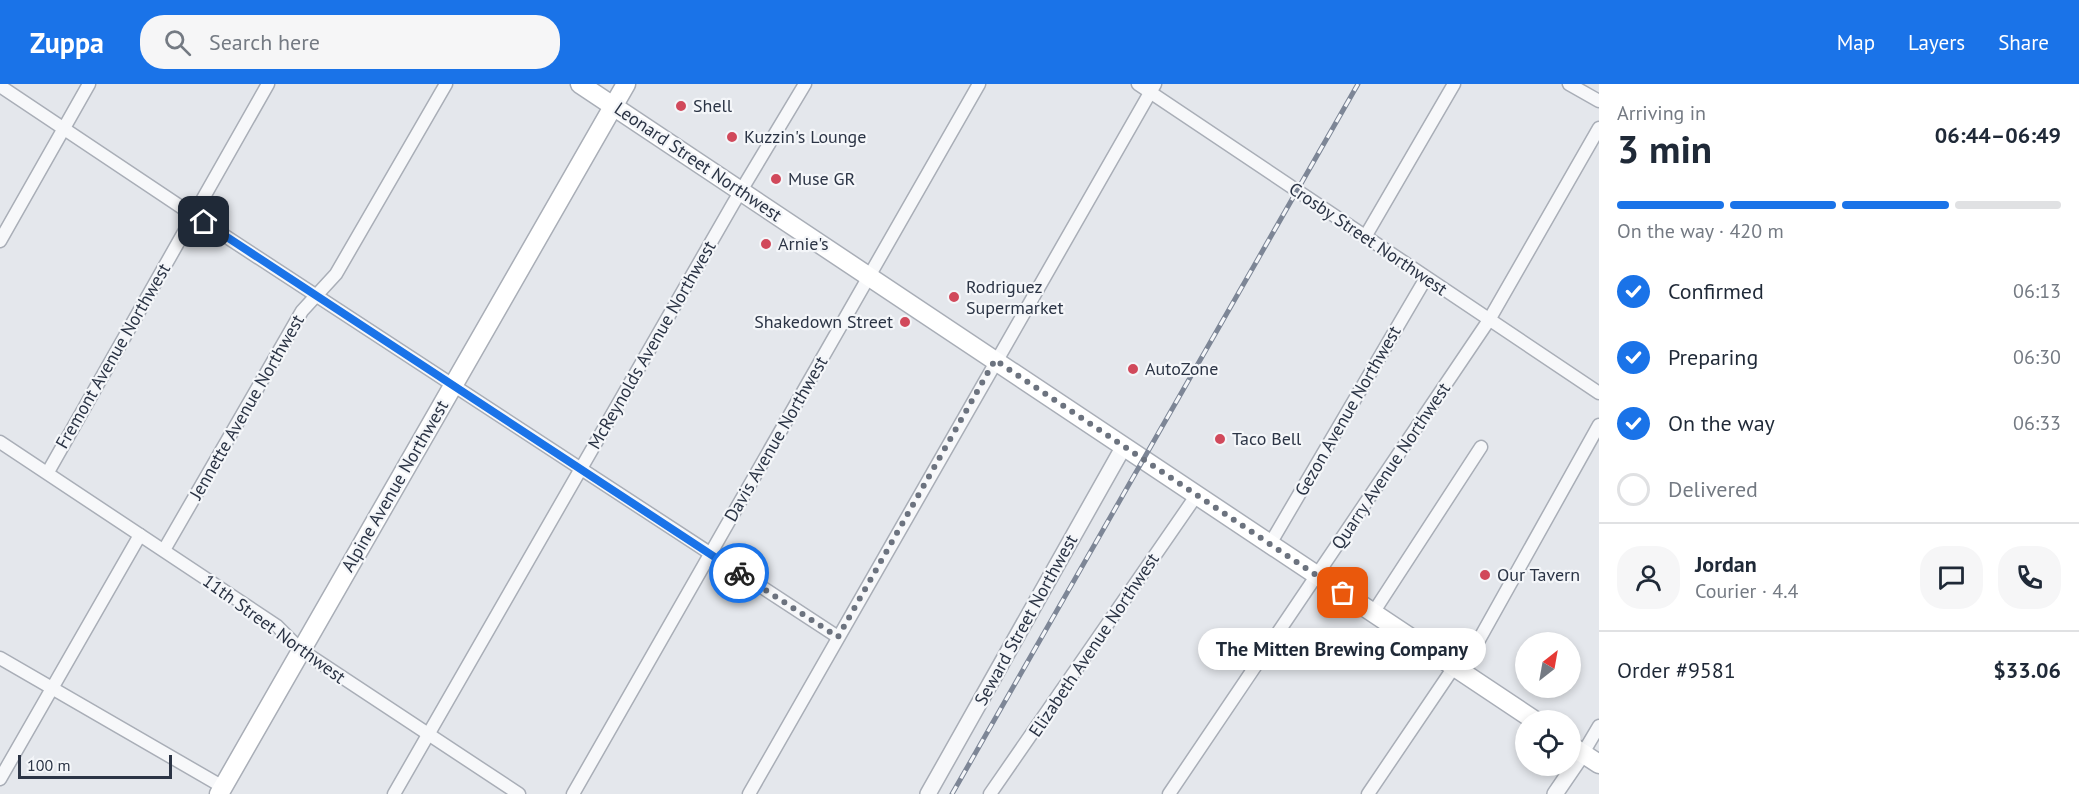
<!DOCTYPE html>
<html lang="en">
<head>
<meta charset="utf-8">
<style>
	:root { --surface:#fff; --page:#f6f6f7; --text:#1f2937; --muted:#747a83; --line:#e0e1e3; --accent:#1a73e8 }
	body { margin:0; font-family:"PT Sans",sans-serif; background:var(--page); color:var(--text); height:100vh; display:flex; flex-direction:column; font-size:22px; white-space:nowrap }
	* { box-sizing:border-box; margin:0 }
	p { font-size:20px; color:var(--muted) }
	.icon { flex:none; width:33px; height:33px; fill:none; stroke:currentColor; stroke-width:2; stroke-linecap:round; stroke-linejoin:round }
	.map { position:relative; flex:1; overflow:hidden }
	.side { display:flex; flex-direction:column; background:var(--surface); width:480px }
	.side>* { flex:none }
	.needle { width:39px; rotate:31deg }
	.fabs { position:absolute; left:1515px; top:548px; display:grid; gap:12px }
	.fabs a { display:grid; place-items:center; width:66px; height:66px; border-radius:50%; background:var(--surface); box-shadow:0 3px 9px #0003; font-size:30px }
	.scale { position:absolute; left:18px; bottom:15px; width:154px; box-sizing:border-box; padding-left:6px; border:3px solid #2b3445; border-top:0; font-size:16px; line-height:21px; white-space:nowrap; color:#2b3445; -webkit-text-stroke:4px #f4f6f9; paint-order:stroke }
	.pin { position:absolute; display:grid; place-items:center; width:51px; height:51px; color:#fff; margin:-26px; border-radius:12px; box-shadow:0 3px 9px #0006 }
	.courier { position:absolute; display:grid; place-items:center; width:60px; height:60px; margin:-30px; border:4px solid #1a73e8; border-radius:50%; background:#fff; color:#222; box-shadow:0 2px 8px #0007 }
	.bubble { position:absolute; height:42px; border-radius:21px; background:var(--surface); box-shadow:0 3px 9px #0003; font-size:20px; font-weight:700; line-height:42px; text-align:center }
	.overview em { font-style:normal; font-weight:700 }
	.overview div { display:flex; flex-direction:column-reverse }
	.overview { display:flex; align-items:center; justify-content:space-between; height:102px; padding:0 18px }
	h1 { font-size:39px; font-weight:700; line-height:45px }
	.bar { display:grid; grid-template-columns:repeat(4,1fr); gap:9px 6px; align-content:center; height:72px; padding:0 18px }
	.bar i { height:8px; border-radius:4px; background:var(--line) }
	.bar .selected { background:var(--accent) }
	.bar p { grid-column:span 4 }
	.line { display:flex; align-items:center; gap:15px; padding:0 18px; border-top:2px solid var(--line) }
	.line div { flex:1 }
	.round { display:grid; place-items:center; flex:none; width:63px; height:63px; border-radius:24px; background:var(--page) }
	ol { padding:0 18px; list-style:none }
	li { display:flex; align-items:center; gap:18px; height:66px }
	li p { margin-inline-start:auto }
	li .icon { padding:6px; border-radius:50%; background:var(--accent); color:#fff; stroke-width:4 }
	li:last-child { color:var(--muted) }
	li i { width:33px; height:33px; border:3px solid var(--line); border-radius:50% }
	header { display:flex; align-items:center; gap:36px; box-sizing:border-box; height:84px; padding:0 30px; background:var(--accent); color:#fff }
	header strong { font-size:28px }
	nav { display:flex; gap:33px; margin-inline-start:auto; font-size:21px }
	.search { width:420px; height:54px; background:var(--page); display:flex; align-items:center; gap:15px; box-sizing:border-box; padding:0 21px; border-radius:24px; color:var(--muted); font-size:22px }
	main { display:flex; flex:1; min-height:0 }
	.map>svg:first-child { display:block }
</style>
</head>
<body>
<header>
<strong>Zuppa</strong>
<div class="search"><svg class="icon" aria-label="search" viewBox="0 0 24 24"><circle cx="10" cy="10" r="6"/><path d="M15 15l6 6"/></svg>Search here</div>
<nav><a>Map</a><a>Layers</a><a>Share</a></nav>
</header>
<main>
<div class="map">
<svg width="1599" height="710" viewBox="0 0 1599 710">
	<rect width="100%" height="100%" fill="#e4e7ec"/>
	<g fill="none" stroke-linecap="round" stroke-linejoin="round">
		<defs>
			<g id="minor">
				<path d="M 1138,0 L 1599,309"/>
				<path d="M 1569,0 L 1599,17"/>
				<path d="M 0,2 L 193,131 L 838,553"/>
				<path d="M 1365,153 L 1454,0"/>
				<path d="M 0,157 L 89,0"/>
				<path d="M 0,358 L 277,542 L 301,566 L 519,710"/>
				<path d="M 48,388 L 268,0"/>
				<path d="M 1270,460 L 1426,194"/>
				<path d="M 164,466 L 302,227 L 336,190 L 446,0"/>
				<path d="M 1373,529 L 1481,363"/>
				<path d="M 0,574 L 223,703"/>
				<path d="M 1461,588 L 1599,341"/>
				<path d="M 1583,669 L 1599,642"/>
				<path d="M 0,695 L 140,451"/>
				<path d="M 394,710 L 733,120 L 805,0"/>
				<path d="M 573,710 L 979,0"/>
				<path d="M 749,710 L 1155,0"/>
				<path d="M 990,710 L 1196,412"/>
				<path d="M 1169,710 L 1489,236 L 1599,44"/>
				<path d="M 1368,710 L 1454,583"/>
			</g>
			<g id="tertiary">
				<path d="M 928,710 L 1124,362"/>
				<path d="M 1555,710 L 1583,669"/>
			</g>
			<g id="secondary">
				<path d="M 580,0 L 1534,636"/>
				<path d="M 1570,661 L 1599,680"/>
				<path d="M 219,710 L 626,0"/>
			</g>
		</defs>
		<use href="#minor" stroke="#a9aeb7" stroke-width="15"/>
		<use href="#tertiary" stroke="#a9aeb7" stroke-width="18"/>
		<use href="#secondary" stroke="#a9aeb7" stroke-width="21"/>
		<use href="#minor" stroke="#f7f8fa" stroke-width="12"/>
		<use href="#tertiary" stroke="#f7f8fa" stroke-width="15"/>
		<use href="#secondary" stroke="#fff" stroke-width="18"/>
		<defs>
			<path id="rail" d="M 952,710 L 1358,0"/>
		</defs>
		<use href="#rail" stroke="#7d8696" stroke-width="5"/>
		<use href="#rail" stroke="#f4f6f9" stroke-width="3" stroke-dasharray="9" stroke-linecap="butt"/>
	</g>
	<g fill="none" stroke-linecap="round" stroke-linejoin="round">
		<path stroke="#6c737f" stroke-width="6" stroke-dasharray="0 10.8" d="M 739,489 L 838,553 L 995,276 L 1343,509"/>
		<path stroke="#1a73e8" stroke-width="8" d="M 204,138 L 739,489"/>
	</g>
	<g fill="#d1495b" stroke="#f4f6f9" stroke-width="2">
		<circle cx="681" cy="22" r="6"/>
		<circle cx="732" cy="53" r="6"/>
		<circle cx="776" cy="95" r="6"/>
		<circle cx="766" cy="160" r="6"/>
		<circle cx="954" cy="213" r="6"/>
		<circle cx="905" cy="238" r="6"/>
		<circle cx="1133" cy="285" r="6"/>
		<circle cx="1220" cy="355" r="6"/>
		<circle cx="1485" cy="491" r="6"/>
	</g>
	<g text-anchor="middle" stroke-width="4.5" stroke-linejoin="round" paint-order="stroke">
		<g font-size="18" fill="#2b3445" stroke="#f4f6f9" text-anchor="start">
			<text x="693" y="28">Shell</text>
			<text x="744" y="59">Kuzzin's Lounge</text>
			<text x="788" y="101">Muse GR</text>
			<text x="778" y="166">Arnie's</text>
			<text x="966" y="209">Rodriguez<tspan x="966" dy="21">Supermarket</tspan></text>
			<text x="893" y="244" text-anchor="end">Shakedown Street</text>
			<text x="1145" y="291">AutoZone</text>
			<text x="1232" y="361">Taco Bell</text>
			<text x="1497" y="497">Our Tavern</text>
		</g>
		<g font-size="18" fill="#2b3445" stroke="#f4f6f9">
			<text transform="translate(698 78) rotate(34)" y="6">Leonard Street Northwest</text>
			<text transform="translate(1368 155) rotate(34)" y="6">Crosby Street Northwest</text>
			<text transform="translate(652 261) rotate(-60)" y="6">McReynolds Avenue Northwest</text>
			<text transform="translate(113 272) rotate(-60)" y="6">Fremont Avenue Northwest</text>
			<text transform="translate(247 323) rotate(-60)" y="6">Jennette Avenue Northwest</text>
			<text transform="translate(1348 327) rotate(-60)" y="6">Gezon Avenue Northwest</text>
			<text transform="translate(776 355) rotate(-60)" y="6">Davis Avenue Northwest</text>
			<text transform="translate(1391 382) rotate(-56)" y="6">Quarry Avenue Northwest</text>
			<text transform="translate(395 402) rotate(-60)" y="6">Alpine Avenue Northwest</text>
			<text transform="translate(1026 536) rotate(-61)" y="6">Seward Street Northwest</text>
			<text transform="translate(274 545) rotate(36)" y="6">11th Street Northwest</text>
			<text transform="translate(1094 561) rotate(-56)" y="6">Elizabeth Avenue Northwest</text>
		</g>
	</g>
</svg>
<div class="fabs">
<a><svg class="needle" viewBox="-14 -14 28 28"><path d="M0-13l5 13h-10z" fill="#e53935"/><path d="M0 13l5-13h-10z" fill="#747a83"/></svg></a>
<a><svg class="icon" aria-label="locate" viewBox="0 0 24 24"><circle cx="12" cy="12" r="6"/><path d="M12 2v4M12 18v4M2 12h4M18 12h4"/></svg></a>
</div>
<div class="scale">100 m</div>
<div class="pin" style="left:1343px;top:509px;background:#ea580c"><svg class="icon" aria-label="bag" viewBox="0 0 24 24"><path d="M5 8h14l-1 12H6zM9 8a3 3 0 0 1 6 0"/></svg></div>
<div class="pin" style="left:204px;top:138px;background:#1f2937"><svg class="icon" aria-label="home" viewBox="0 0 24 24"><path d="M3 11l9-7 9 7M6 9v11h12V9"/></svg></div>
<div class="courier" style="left:739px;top:489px"><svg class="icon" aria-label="bike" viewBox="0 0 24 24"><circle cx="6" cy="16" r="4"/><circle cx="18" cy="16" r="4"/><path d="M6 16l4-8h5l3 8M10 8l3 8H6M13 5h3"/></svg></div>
<div class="bubble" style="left:1198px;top:544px;width:288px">The Mitten Brewing Company</div>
</div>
<section class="side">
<div class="overview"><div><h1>3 min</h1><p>Arriving in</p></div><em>06:44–06:49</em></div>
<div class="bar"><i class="selected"></i><i class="selected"></i><i class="selected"></i><i></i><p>On the way · 420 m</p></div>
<ol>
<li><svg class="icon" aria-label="check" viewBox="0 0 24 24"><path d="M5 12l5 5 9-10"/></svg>Confirmed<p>06:13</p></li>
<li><svg class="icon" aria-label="check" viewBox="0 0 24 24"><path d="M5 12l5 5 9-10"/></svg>Preparing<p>06:30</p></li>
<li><svg class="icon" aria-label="check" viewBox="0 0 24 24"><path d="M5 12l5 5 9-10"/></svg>On the way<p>06:33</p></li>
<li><i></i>Delivered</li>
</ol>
<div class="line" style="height:108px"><a class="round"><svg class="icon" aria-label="person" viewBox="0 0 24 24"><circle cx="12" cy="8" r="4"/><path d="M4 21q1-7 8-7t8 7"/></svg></a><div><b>Jordan</b><p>Courier · 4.4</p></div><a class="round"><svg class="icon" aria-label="chat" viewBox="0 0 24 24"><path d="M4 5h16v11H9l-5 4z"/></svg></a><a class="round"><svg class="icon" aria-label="phone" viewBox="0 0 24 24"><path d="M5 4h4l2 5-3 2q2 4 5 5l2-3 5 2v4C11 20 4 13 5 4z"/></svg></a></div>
<div class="line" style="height:78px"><div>Order #9581</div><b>$33.06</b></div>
</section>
</main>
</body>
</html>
